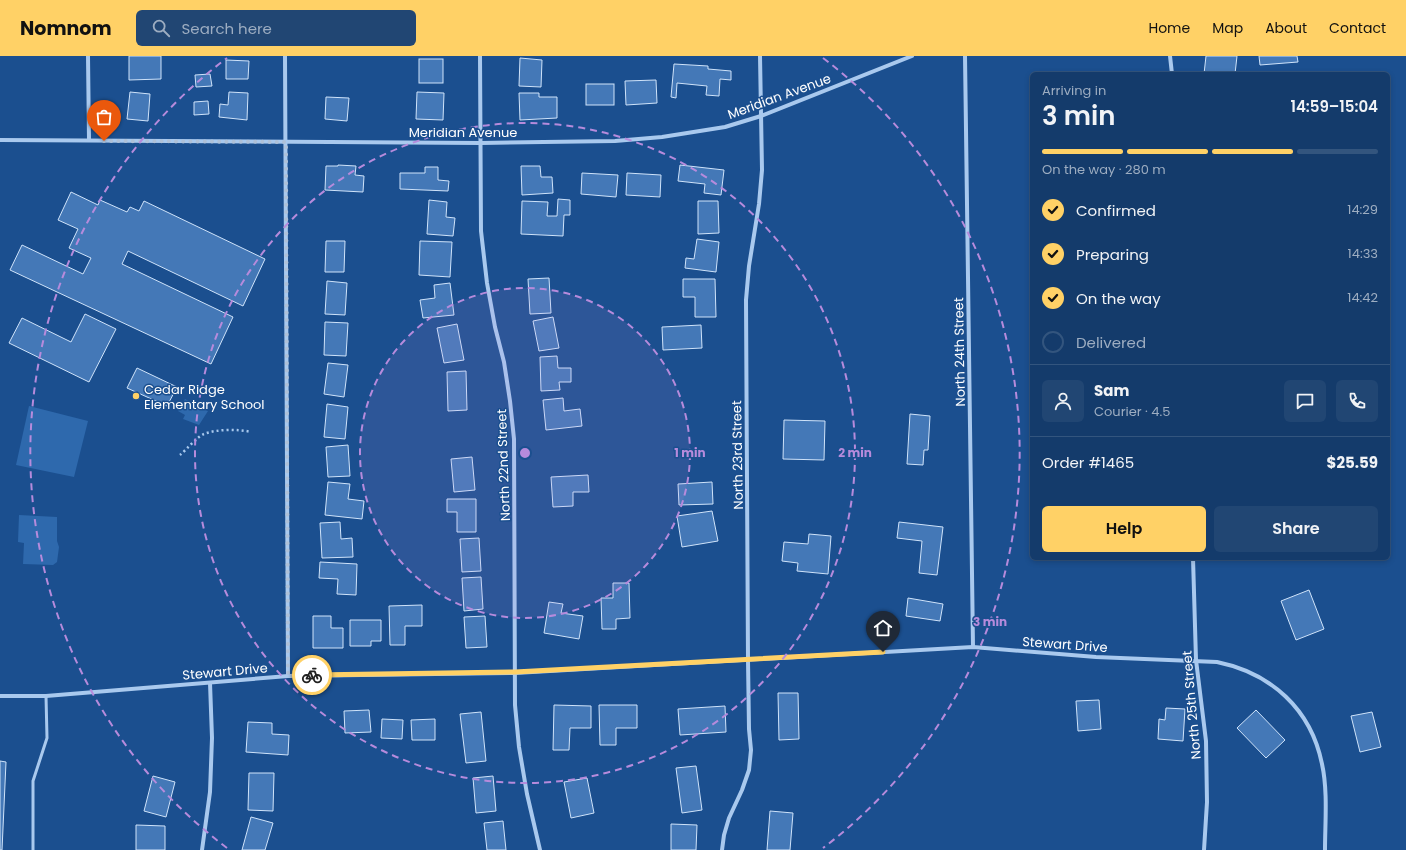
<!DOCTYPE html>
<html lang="en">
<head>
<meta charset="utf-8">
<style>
	:root { --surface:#143b6b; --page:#214673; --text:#f1f3f6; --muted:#9dadc1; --line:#33557e; --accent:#ffd166 }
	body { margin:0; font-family:Poppins,sans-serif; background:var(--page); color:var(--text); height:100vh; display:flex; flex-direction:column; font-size:15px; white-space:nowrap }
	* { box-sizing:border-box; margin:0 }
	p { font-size:13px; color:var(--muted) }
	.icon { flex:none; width:22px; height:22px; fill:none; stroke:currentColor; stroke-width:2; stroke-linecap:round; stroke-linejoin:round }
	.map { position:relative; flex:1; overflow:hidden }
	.drawer { position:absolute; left:1030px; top:16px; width:360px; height:488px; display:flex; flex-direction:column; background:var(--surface); border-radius:6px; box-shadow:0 2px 6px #0003,0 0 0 1px var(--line) }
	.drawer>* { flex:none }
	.pin { position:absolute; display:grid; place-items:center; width:34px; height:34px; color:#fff; margin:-41px -17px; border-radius:50% 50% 50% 0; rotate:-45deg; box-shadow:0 0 4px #0007 }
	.pin .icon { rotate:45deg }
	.courier { position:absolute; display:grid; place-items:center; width:40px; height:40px; margin:-20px; border:3px solid #ffd166; border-radius:50%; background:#fff; color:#222; box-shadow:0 1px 5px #0007 }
	.summary em { font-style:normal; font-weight:600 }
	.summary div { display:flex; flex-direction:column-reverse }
	.summary { display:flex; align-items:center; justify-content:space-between; height:68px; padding:0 12px }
	h1 { font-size:26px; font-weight:600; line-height:30px }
	.bar { display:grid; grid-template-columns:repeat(4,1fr); gap:6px 4px; align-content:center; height:48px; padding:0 12px }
	.bar i { height:5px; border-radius:3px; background:var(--line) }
	.bar .active { background:var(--accent) }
	.bar p { grid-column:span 4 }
	.line { display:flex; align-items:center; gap:10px; padding:0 12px; border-top:1px solid var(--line) }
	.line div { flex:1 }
	.round { display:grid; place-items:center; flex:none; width:42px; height:42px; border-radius:6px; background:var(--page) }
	ol { padding:0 12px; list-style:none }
	li { display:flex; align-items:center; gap:12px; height:44px }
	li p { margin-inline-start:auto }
	li .icon { padding:4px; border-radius:50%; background:var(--accent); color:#111; stroke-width:4 }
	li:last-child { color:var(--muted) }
	li i { width:22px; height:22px; border:2px solid var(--line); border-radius:50% }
	.primary-button { display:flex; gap:8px; margin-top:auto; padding:8px 12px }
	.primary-button a { flex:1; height:46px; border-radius:6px; background:var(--accent); color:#111; font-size:16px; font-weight:600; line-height:46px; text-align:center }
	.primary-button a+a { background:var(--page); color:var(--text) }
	header { display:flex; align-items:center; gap:24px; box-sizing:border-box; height:56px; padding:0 20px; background:var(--accent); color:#111 }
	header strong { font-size:19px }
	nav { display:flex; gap:22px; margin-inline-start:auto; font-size:14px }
	.search { width:280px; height:36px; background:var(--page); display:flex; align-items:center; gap:10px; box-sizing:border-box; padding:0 14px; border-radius:6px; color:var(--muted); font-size:15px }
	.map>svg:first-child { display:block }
</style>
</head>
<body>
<header>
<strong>Nomnom</strong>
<div class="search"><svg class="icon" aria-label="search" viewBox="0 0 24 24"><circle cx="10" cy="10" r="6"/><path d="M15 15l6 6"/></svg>Search here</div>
<nav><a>Home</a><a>Map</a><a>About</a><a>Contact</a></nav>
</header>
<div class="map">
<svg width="1406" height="794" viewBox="0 0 1406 794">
	<rect width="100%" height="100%" fill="#1b4f8f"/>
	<g fill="#2e69ad">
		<path d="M 185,343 L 208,355 L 199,369 L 183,363 L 185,359 L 178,355 Z"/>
		<path d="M 29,350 L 88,365 L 74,421 L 16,409 Z"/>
		<path d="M 19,459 L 57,461 L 57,485 L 59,491 L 57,506 L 53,509 L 23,508 L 24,487 L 18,486 Z"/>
	</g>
	<g fill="#4478b7" stroke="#cfe3fa">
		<path d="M 129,0 L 161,0 L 161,23 L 129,24 Z"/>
		<path d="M 1206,0 L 1237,0 L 1235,18 L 1204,18 Z"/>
		<path d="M 1259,0 L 1297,0 L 1298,6 L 1260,9 Z"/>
		<path d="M 520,2 L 542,4 L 541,31 L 519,30 Z"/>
		<rect x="419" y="3" width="24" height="24"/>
		<path d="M 226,4 L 249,5 L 248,23 L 226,23 Z"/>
		<path d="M 674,8 L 708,10 L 708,13 L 731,15 L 731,24 L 720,23 L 719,40 L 706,39 L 707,30 L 677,27 L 676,42 L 671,41 Z"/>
		<path d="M 210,18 L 212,30 L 196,31 L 195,19 Z"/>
		<path d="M 656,24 L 657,47 L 626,49 L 625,25 Z"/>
		<rect x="586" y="28" width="28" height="21"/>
		<path d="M 130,36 L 150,38 L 148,65 L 127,63 Z"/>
		<path d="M 229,36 L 248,37 L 247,64 L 219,61 L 220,48 L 228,49 Z"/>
		<path d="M 417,36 L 444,37 L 443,64 L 416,63 Z"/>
		<path d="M 519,37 L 539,37 L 539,41 L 557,41 L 557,62 L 520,64 Z"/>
		<path d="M 326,41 L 349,42 L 347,65 L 325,63 Z"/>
		<path d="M 208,45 L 209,58 L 194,59 L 194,46 Z"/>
		<path d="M 338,109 L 356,110 L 355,119 L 364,120 L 363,136 L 325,134 L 326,110 L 338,110 Z"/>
		<path d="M 680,109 L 724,114 L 721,139 L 704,137 L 705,128 L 678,125 Z"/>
		<path d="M 521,110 L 540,110 L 541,121 L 552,121 L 553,137 L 522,139 Z"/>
		<path d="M 425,111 L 438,111 L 438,124 L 449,125 L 448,135 L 400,133 L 400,117 L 425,117 Z"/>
		<path d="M 582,117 L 618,119 L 616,141 L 581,138 Z"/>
		<path d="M 627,117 L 661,119 L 660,141 L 626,139 Z"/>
		<path d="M 71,136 L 98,149 L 100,144 L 127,156 L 130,151 L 139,155 L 144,145 L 265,203 L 243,250 L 128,195 L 122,208 L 233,261 L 211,308 L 10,214 L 22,189 L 83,218 L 91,202 L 69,192 L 78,173 L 58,164 Z"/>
		<path d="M 558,143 L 570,144 L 570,159 L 564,159 L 563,180 L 521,178 L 522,145 L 548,146 L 547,160 L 557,160 Z"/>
		<path d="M 429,144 L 447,146 L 446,161 L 455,162 L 453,180 L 427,178 Z"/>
		<path d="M 698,145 L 718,145 L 719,177 L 698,178 Z"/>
		<path d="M 697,183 L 719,186 L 716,216 L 685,212 L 686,202 L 694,203 Z"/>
		<path d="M 326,185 L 345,185 L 344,216 L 325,216 Z"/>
		<path d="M 420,185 L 452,186 L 450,221 L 419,219 Z"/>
		<path d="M 549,222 L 551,257 L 530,258 L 528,223 Z"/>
		<path d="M 683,223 L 715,223 L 716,261 L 695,261 L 695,241 L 683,241 Z"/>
		<path d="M 327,225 L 347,227 L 345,259 L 325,258 Z"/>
		<path d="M 450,227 L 454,259 L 423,262 L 420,244 L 435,242 L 434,229 Z"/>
		<path d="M 85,258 L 116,273 L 89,326 L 9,287 L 22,262 L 71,286 Z"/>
		<path d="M 553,261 L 559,292 L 539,295 L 533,265 Z"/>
		<path d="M 325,266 L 348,267 L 346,300 L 324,299 Z"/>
		<path d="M 457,268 L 464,304 L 444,307 L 437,272 Z"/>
		<path d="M 701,269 L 702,292 L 663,294 L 662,271 Z"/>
		<path d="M 557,300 L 558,312 L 571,312 L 571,326 L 559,326 L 560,334 L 541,335 L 540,301 Z"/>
		<path d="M 328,307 L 348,309 L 344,341 L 324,338 Z"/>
		<path d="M 137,312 L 177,331 L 167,350 L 127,332 Z"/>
		<path d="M 466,315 L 467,354 L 448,355 L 447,316 Z"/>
		<path d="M 563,342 L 564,355 L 580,353 L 582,370 L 546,374 L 543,344 Z"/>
		<path d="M 327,348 L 348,351 L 345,383 L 324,381 Z"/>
		<path d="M 910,358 L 930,360 L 928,394 L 924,394 L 923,409 L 907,408 Z"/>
		<path d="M 784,364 L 825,365 L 824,404 L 783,403 Z"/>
		<path d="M 348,389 L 350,420 L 328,421 L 326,391 Z"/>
		<path d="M 472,401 L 475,434 L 454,436 L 451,403 Z"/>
		<path d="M 588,419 L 589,436 L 573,436 L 573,450 L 553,451 L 551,421 Z"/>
		<path d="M 328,426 L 350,428 L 348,443 L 364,445 L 362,463 L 325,459 Z"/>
		<path d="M 712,426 L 713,448 L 679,449 L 678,428 Z"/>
		<path d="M 447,443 L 476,443 L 476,476 L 457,476 L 457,456 L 447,456 Z"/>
		<path d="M 712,455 L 718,485 L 682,491 L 677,460 Z"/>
		<path d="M 340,466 L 341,483 L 352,482 L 353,501 L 322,502 L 320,467 Z"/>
		<path d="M 899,466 L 943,471 L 937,519 L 919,517 L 922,485 L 897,482 Z"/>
		<path d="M 809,478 L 831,480 L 828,518 L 797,515 L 798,507 L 782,505 L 784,486 L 808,488 Z"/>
		<path d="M 479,482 L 481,515 L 462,516 L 460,483 Z"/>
		<path d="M 320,506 L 357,508 L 356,539 L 337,538 L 338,523 L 319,522 Z"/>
		<path d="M 481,521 L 483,553 L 464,555 L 462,522 Z"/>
		<path d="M 613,527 L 629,527 L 630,562 L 616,563 L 616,573 L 602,573 L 601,542 L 613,542 Z"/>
		<path d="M 1309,534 L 1324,573 L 1296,584 L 1281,545 Z"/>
		<path d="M 908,542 L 943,548 L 940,565 L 906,560 Z"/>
		<path d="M 549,546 L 563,548 L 561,557 L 583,560 L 579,583 L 544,577 Z"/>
		<path d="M 422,549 L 422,570 L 405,570 L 405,589 L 390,589 L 389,550 Z"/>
		<path d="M 313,560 L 331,560 L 331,572 L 343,572 L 343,592 L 313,592 Z"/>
		<path d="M 485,560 L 487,591 L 466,592 L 464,561 Z"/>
		<path d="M 350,564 L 381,564 L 381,585 L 371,585 L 371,590 L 350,590 Z"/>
		<path d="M 778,637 L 798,637 L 799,683 L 779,684 Z"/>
		<path d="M 1099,644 L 1101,673 L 1078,675 L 1076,645 Z"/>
		<path d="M 554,649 L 591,650 L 591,672 L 570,672 L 569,694 L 553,694 Z"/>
		<path d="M 599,649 L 637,649 L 637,672 L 616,672 L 616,689 L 600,689 Z"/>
		<path d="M 725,650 L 726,676 L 680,679 L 678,653 Z"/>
		<path d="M 1166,652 L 1185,653 L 1183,685 L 1158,683 L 1159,663 L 1165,664 Z"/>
		<path d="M 369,654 L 371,676 L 345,677 L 344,655 Z"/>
		<path d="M 1256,654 L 1285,684 L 1266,702 L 1237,672 Z"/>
		<path d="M 481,656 L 486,705 L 466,707 L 460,658 Z"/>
		<path d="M 1372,656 L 1381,691 L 1360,696 L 1351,660 Z"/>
		<path d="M 382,663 L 403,664 L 402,683 L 381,682 Z"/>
		<path d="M 435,663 L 435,684 L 412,684 L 411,664 Z"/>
		<path d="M 248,666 L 272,667 L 272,678 L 289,679 L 288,699 L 246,696 Z"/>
		<path d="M 0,705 L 6,706 L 2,794 L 0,794 Z"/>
		<path d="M 696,710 L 702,754 L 682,757 L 676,712 Z"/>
		<path d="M 249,717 L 274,717 L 273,755 L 248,754 Z"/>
		<path d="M 153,720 L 175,726 L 166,761 L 144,755 Z"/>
		<path d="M 493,720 L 496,755 L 476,757 L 473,722 Z"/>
		<path d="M 587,722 L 594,757 L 571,762 L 564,726 Z"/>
		<path d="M 770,755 L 793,757 L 790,794 L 767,794 Z"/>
		<path d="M 251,761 L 273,767 L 265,794 L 242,794 Z"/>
		<path d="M 503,765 L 506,794 L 487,794 L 484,767 Z"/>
		<path d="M 671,768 L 697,769 L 696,794 L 671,794 Z"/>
		<path d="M 136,769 L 165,770 L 165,794 L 136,794 Z"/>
	</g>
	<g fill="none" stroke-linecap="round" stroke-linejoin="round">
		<path stroke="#a9c9ee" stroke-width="2.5" stroke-dasharray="2 3" stroke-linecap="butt" d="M 180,399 C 186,394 197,381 204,378 C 216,373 239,373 251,376"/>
		<path stroke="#a9c9ee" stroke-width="3" d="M 33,794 L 33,725 L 47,682 L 46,640"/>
		<g stroke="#a9c9ee" stroke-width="4">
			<path d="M 88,0 L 89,84"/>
			<path d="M 285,0 L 288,620"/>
			<path d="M 480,0 L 481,175 L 487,227 L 495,271 L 504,306 L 510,345 L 514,383 L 515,649 L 519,691 L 527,738 L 540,794"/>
			<path d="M 965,0 L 973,591"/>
			<path d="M 1170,0 L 1172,18"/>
			<path d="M 0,84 L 481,87 L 615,85 L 662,81 L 725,71 L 761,60 L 912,0"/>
			<path d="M 1193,502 L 1196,604 L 1206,685 L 1207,746 L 1204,794"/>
			<path d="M 0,640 L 46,640 L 288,620 L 515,617 L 973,591 L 1096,601 L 1217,606 C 1271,617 1311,653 1322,708 C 1328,735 1325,767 1325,794"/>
			<path d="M 202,794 L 210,736 L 212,682 L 210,627"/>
			<path d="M 722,794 L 724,779 L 729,762 L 742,734 L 749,714 L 751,694 L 749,673 L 748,604 L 746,244 L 749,210 L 759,148 L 762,114 L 760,0"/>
		</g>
	</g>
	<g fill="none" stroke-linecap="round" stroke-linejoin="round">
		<path stroke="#afc1d8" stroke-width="4" stroke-dasharray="0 7.2" d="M 104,85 L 286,86 L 288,620 L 312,619"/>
		<path stroke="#ffd166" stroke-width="5" d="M 312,619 L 515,616 L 883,596"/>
	</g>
	<circle cx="525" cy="397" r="165" fill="#b68bdc" fill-opacity=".12"/>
	<g fill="none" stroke="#b68bdc" stroke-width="2" stroke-dasharray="7 5">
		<circle cx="525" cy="397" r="165"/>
		<circle cx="525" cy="397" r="330"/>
		<path d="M227 792A495 495 0 0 1 227 2M823 2A495 495 0 0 1 823 792"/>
	</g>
	<circle fill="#ffd166" stroke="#1b4f8f" stroke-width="1.5" cx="136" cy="340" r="4"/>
	<g text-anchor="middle" stroke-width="3" stroke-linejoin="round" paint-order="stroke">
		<g font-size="13" fill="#fff" stroke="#1b4f8f">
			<text transform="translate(779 40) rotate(-20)" y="5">Meridian Avenue</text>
			<text x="463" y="81">Meridian Avenue</text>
			<text transform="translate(959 296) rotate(-91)" y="5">North 24th Street</text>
			<text transform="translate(737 399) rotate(-91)" y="5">North 23rd Street</text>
			<text transform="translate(503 409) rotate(-92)" y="5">North 22nd Street</text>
			<text transform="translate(1065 588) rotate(4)" y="5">Stewart Drive</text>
			<text transform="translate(225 615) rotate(-5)" y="5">Stewart Drive</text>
			<text transform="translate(1191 649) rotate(-95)" y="5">North 25th Street</text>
		</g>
		<g font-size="13" fill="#fff" stroke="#1b4f8f" text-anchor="start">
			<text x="144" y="338">Cedar Ridge<tspan x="144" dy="15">Elementary School</tspan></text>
		</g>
	</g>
	<circle cx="525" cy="397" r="6" fill="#b68bdc" stroke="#1b4f8f" stroke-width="2"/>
	<g font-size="12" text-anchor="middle" font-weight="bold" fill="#b68bdc" stroke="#1b4f8f" stroke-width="3" stroke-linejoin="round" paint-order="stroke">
		<text x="690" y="401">1 min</text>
		<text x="855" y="401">2 min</text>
		<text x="990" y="570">3 min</text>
	</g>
</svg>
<div class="pin" style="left:104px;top:85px;background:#ea580c"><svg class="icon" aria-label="bag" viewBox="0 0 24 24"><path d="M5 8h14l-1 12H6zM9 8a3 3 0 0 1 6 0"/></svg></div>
<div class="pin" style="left:883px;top:596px;background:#1f2937"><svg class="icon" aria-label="home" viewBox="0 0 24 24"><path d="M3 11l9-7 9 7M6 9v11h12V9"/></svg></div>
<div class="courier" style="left:312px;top:619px"><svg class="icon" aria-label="bike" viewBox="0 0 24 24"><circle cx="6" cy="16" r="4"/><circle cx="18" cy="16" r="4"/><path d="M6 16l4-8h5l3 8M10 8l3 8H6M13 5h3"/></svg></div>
<section class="drawer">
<div class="summary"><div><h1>3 min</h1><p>Arriving in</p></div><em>14:59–15:04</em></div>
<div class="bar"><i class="active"></i><i class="active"></i><i class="active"></i><i></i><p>On the way · 280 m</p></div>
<ol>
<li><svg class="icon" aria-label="check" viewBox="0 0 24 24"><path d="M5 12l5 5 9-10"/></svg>Confirmed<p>14:29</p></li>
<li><svg class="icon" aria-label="check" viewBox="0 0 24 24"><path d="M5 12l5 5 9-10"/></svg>Preparing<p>14:33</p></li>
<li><svg class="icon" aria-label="check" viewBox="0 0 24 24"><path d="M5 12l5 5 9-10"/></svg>On the way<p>14:42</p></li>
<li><i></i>Delivered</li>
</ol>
<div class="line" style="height:72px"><a class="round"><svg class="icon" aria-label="person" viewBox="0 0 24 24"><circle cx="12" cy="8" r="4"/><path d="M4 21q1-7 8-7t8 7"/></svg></a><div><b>Sam</b><p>Courier · 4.5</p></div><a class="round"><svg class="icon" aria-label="chat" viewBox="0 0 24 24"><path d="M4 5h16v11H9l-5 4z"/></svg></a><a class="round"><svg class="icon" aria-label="phone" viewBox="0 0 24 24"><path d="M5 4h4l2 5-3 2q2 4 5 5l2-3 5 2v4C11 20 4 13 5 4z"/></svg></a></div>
<div class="line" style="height:52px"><div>Order #1465</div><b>$25.59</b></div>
<div class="primary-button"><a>Help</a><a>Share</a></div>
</section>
</div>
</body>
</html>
